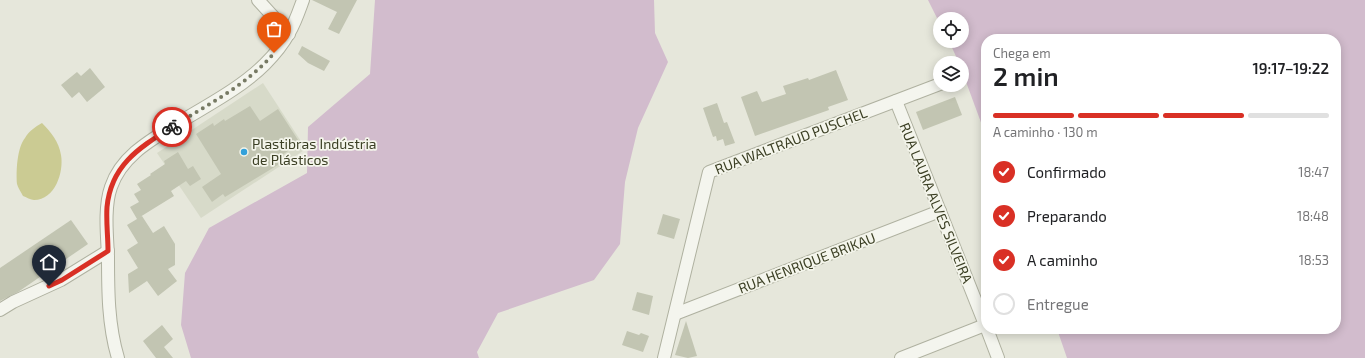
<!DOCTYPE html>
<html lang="pt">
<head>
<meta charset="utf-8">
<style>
	:root { --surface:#fff; --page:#f2f2f2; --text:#202124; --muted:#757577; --line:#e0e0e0; --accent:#d93025 }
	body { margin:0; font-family:"Exo 2",sans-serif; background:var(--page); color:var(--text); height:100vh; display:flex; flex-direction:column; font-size:15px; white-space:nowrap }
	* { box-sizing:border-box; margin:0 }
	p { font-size:13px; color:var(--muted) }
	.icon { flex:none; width:22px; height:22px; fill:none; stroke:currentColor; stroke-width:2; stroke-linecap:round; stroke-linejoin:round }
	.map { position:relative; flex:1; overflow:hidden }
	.drawer { position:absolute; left:981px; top:34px; width:360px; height:300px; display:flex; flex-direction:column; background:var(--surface); border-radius:16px; box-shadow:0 2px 10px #0003 }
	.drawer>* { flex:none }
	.tools { position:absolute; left:933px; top:12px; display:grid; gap:8px }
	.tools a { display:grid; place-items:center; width:36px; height:36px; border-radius:50%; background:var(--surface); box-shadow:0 2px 10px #0003; font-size:20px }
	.pin { position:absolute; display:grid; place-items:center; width:34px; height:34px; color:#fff; margin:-41px -17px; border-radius:50% 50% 50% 0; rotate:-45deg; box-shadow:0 0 4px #0007 }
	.pin .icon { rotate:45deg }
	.courier { position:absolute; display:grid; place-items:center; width:40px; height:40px; margin:-20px; border:3px solid #d93025; border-radius:50%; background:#fff; color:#222; box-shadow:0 1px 5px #0007 }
	.headline em { font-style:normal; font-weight:600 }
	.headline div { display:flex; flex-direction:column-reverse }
	.headline { display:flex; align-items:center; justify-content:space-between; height:68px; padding:0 12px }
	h1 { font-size:26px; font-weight:600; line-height:30px }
	.bar { display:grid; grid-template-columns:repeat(4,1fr); gap:6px 4px; align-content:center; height:48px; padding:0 12px }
	.bar i { height:5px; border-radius:3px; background:var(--line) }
	.bar .on { background:var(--accent) }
	.bar p { grid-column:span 4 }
	ol { padding:0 12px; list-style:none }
	li { display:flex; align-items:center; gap:12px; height:44px }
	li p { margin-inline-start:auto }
	li .icon { padding:4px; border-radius:50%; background:var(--accent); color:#fff; stroke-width:4 }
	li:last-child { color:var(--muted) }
	li i { width:22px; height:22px; border:2px solid var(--line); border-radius:50% }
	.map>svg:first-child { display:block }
</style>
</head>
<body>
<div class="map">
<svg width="1365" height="358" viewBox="0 0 1365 358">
	<rect width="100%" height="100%" fill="#e6e7db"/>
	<path fill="#d7dac9" d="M 263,83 L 306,149 L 201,218 L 157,153 Z"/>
	<g fill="#d2bccd">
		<path d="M 375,0 L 654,0 L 655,33 L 668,62 L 638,128 L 625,182 L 620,244 L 594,280 L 498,313 L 477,352 L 479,358 L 191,358 L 181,325 L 185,273 L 209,228 L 307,173 L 308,127 L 370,74 Z"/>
		<path d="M 928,0 L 1365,0 L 1365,358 L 1067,358 L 1057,329 L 1336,329 L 1336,39 L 986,39 L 986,136 L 962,71 L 962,63 L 959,63 L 949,41 L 962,41 L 962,19 L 940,19 L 940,24 Z"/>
	</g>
	<path fill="#cbcb93" d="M 42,123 C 51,132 59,142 61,155 C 64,172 55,200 34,200 C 31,200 26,197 23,196 C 21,192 18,188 17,184 C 16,171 17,148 25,138 C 29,131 35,127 42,123 Z"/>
	<g fill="#c2c5b2">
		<path d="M 312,0 L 357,0 L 339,34 L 328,29 L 337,12 Z"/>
		<path d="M 302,46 L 330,61 L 324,71 L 308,63 L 298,54 Z"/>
		<path d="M 90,68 L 105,87 L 87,102 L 79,92 L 72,98 L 61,85 L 77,72 L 81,76 Z"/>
		<path d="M 836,70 L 848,100 L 828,107 L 829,110 L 755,136 L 741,97 L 757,91 L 762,102 L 786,94 L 783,86 L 808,78 L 809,80 Z"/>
		<path d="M 955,97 L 962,115 L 923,130 L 916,112 Z"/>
		<path d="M 717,103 L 724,123 L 727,122 L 735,143 L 725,146 L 723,139 L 717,141 L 716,136 L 713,137 L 703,108 Z"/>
		<path d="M 250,106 L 260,121 L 278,109 L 300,143 L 282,155 L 286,160 L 225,197 L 223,194 L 212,202 L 202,187 L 221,174 L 196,134 L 213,123 L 214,126 L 224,119 L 225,121 Z"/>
		<path d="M 178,152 L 188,169 L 193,166 L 201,179 L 190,186 L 186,181 L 171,191 L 174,196 L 140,217 L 142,216 L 153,233 L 164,226 L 175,244 L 175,265 L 168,269 L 177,281 L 158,296 L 147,281 L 129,293 L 128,274 L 138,268 L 127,250 L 138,243 L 127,225 L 137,219 L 130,207 L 139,202 L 134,194 L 141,190 L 137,184 L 151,175 L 150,174 L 165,164 L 164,161 Z"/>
		<path d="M 663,214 L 680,219 L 674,239 L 657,234 Z"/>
		<path d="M 71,220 L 88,244 L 18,292 L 0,301 L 0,268 Z"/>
		<path d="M 637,292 L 653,296 L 649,315 L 632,310 Z"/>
		<path d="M 686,321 L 697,356 L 688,358 L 675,355 Z"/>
		<path d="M 162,325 L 173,339 L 164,347 L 173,358 L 156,358 L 143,341 Z"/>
		<path d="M 627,331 L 639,335 L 641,333 L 649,336 L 643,352 L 622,345 Z"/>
	</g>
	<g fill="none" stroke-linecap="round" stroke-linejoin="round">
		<defs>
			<g id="minor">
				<path d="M 258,0 L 289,34"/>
				<path d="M 896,101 L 986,327"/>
				<path d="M 0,310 L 13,302 L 61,280 L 108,251"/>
				<path d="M 675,314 L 940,211"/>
				<path d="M 987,329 L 998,358"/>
				<path d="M 118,358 C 108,325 108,290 108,256 C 107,235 104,207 111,187 C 121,157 149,141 175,125 C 204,107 240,89 265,64 C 273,56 283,44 289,33 C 295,23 299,11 303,0"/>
				<path d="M 664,358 L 709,172 L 940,84"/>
				<path d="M 901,358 L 985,325"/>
			</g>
		</defs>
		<use href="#minor" stroke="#afb1a0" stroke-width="14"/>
		<use href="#minor" stroke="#f4f5ee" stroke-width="12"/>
	</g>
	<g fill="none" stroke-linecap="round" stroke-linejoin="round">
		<path stroke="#777a64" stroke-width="4" stroke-dasharray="0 7.2" d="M 172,127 C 207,105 247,85 274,53"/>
		<path stroke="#d93025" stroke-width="5" d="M 49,286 L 62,280 L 108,251 C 108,236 106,222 107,207 C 111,165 139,148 172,127"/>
	</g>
	<circle fill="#33a1da" stroke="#f4f5eb" stroke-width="1.5" cx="244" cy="152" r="4"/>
	<g text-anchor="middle" stroke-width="3.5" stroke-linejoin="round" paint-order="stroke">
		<g font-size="14" fill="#3b3f24" stroke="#f4f5eb">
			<text transform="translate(791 141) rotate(-21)" y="5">RUA WALTRAUD PUSCHEL</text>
			<text transform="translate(936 203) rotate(68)" y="5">RUA LAURA ALVES SILVEIRA</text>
			<text transform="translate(807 263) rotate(-21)" y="5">RUA HENRIQUE BRIKAU</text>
		</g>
		<g font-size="14" fill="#3b3f24" stroke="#f4f5eb" text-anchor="start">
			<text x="252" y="149">Plastibras Indústria<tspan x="252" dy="16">de Plásticos</tspan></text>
		</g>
	</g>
</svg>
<div class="tools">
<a><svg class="icon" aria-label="locate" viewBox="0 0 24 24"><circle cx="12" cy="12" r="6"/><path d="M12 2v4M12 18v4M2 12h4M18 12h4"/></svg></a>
<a><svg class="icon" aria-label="layers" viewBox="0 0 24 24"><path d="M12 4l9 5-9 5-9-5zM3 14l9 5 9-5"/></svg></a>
</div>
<div class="pin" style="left:274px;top:53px;background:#ea580c"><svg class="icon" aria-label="bag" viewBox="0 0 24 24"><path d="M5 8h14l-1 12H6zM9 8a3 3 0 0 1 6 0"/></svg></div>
<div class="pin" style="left:49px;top:286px;background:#1f2937"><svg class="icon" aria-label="home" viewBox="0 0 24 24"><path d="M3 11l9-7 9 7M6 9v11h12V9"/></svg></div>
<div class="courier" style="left:172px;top:127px"><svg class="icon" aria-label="bike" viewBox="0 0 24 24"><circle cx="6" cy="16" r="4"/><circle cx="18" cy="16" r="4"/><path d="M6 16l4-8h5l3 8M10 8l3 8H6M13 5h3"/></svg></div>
<section class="drawer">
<div class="headline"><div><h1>2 min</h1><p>Chega em</p></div><em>19:17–19:22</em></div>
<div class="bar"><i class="on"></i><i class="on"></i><i class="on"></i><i></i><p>A caminho · 130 m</p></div>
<ol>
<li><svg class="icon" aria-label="check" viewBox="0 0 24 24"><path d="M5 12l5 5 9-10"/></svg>Confirmado<p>18:47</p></li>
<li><svg class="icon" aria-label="check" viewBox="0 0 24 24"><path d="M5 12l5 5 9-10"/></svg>Preparando<p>18:48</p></li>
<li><svg class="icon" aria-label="check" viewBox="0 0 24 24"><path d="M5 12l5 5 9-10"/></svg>A caminho<p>18:53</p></li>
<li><i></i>Entregue</li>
</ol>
</section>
</div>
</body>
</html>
